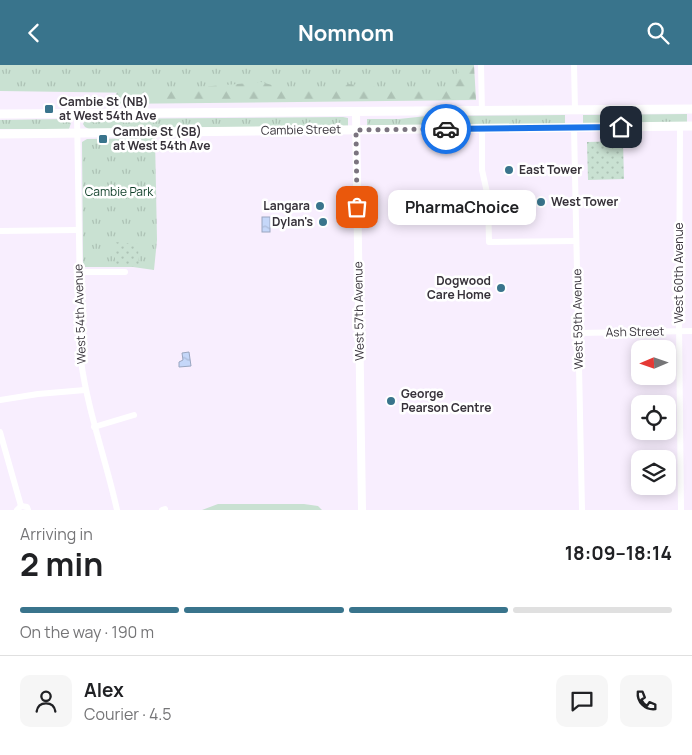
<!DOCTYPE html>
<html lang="en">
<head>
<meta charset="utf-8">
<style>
	:root { --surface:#fff; --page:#f6f6f6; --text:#202124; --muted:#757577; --line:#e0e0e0; --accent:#39748c }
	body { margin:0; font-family:Manrope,sans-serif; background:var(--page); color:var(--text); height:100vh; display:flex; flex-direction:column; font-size:19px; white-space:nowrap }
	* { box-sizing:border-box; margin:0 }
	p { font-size:16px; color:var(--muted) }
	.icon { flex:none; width:28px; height:28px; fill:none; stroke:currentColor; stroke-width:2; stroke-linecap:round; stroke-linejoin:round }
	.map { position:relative; height:445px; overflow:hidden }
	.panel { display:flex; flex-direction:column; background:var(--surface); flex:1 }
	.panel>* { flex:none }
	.needle { width:32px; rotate:268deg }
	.tools { position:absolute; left:631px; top:275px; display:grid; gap:10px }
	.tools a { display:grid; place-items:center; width:45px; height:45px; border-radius:10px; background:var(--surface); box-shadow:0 2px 12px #0003; font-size:25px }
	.pin { position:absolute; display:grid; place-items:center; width:42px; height:42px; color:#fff; margin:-21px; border-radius:10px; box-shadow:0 2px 8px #0006 }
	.courier { position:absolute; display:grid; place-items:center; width:50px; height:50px; margin:-25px; border:4px solid #1a73e8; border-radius:50%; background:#fff; color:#222; box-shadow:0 1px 6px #0007 }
	.bubble { position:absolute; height:35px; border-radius:10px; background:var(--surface); box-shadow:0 2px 12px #0003; font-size:16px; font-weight:700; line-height:35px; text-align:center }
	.head em { font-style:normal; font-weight:700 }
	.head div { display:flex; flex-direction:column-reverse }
	.head { display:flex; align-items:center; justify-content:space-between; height:85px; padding:0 20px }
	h1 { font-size:32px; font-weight:700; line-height:38px }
	.bar { display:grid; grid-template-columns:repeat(4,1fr); gap:8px 5px; align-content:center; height:60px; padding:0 20px }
	.bar i { height:6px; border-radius:4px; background:var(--line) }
	.bar .on { background:var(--accent) }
	.bar p { grid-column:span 4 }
	.line { display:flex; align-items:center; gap:12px; padding:0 20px; border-top:1px solid var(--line) }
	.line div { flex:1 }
	.round { display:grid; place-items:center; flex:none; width:52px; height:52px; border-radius:10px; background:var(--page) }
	header { display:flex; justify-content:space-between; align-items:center; height:65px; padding:0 20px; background:var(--accent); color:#fff; font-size:22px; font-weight:700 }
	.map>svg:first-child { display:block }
</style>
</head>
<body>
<header><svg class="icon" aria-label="back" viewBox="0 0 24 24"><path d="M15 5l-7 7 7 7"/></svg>Nomnom<svg class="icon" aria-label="search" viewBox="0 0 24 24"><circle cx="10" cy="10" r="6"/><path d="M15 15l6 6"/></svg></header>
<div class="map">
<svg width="692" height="445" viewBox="0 0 692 445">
	<defs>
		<pattern id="grass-tufts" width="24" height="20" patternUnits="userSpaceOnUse" patternTransform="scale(1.25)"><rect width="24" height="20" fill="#c9e1d2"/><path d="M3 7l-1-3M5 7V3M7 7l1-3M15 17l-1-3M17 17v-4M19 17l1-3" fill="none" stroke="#adc2b5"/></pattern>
		<pattern id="forest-firs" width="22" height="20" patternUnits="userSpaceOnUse" patternTransform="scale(1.25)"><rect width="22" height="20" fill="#c9e1d2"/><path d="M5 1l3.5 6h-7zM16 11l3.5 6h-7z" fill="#adc2b5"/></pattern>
		<pattern id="garden-dots" width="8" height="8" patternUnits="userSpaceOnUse" patternTransform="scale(1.25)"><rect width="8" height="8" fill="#c9e1d2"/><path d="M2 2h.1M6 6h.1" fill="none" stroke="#adc2b5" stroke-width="1.8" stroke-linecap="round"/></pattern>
		<pattern id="water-ripples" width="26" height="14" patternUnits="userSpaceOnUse" patternTransform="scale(1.25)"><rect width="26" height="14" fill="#c5d7f9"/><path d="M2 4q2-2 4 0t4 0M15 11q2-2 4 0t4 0" fill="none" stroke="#aab9d6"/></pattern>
	</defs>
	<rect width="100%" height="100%" fill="#f8eefe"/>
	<g fill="url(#grass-tufts)">
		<path d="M 0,0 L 470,0 L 471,27 L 143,28 L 0,26 Z"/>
		<path d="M 687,49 L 687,58 L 583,58 L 583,50 Z"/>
		<path d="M 565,50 L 565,58 L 563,59 L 367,61 L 367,54 L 399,54 L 427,51 Z"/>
		<path d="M 343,52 L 348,53 L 348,61 L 89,64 L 85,62 L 83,59 L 85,55 L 89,54 Z"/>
		<path d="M 65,54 L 71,58 L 69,64 L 0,64 L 0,55 Z"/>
		<path d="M 155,73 L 157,175 L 154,205 L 133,202 L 85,202 L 83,198 L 82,77 L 87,74 Z"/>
	</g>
	<path fill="url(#forest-firs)" d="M 456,0 L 474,0 L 476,35 L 110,39 L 118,26 L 162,25 L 261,17 L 290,25 L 337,24 L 348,19 L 412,26 L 446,26 L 459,7 Z"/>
	<g fill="url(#garden-dots)">
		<path d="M 623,76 L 624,114 L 588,115 L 587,77 Z"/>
		<path d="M 115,177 L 138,179 L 139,202 L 115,200 Z"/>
	</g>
	<path fill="#c9e1d2" d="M 218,439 L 304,439 L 318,441 L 322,445 L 202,445 Z"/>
	<g fill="url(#water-ripples)" stroke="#9aa6c0">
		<rect x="262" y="152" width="8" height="15"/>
		<path d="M 189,287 L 191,301 L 179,302 L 179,297 L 183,295 L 182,288 Z"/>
	</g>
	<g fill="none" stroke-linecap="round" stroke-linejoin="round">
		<g stroke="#fff" stroke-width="6">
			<path d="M 481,0 L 482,47"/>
			<path d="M 574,0 L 575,45"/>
			<path d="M 77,49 L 81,296 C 88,347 106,395 117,445"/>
			<path d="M 680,61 L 679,258 L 681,445"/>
			<path d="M 574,62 L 582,445"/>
			<path d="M 482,63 L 482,105 L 488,132 L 489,177 L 576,176"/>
			<path d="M 0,166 L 78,165"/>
			<path d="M 79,207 L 125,207"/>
			<path d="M 578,268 L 692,266"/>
			<path d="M 0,335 L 38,329 L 85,325"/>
			<path d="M 94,362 L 134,350"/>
			<path d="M 0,367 L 21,441"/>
			<path d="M 17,445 L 21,441 L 27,442 L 28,445"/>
			<path d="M 162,445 L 165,444"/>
		</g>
		<path stroke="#fff" stroke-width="8" d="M 356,48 L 362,445"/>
		<g stroke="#fff" stroke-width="9">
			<path d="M 0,49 L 692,44"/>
			<path d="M 0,69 L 692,61"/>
		</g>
	</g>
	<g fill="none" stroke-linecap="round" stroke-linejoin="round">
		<path stroke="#7b747f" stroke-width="5" stroke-dasharray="0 9" d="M 357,142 L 356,65 L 446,64"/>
		<path stroke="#1a73e8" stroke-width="6" d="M 446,64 L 621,62"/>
	</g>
	<g fill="#39748c" stroke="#fff" stroke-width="2">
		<rect x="44" y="39" width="10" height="10" rx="2.5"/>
		<rect x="98" y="69" width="10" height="10" rx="2.5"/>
		<circle cx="509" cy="105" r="5"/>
		<circle cx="541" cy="137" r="5"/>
		<circle cx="320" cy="141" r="5"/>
		<circle cx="323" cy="157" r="5"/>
		<circle cx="501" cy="223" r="5"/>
		<circle cx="391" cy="336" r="5"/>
	</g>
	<g text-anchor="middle" stroke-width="5" stroke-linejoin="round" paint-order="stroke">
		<g font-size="12" font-weight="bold" fill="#37323a" stroke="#fff" text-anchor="start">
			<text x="59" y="41">Cambie St (NB)<tspan x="59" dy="14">at West 54th Ave</tspan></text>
			<text x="113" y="71">Cambie St (SB)<tspan x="113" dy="14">at West 54th Ave</tspan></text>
			<text x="519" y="109">East Tower</text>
			<text x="551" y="141">West Tower</text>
			<text x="310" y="145" text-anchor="end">Langara</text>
			<text x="313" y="161" text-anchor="end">Dylan's</text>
			<text x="491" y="220" text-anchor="end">Dogwood<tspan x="491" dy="14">Care Home</tspan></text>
			<text x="401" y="333">George<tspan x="401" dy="14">Pearson Centre</tspan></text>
		</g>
		<g font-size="12" fill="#37323a" stroke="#fff">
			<text transform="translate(301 65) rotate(-1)" y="4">Cambie Street</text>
			<text transform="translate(679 208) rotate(-90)" y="4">West 60th Avenue</text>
			<text transform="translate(359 246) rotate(-91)" y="4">West 57th Avenue</text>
			<text transform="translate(80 249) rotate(-92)" y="4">West 54th Avenue</text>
			<text transform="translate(578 254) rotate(-91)" y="4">West 59th Avenue</text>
			<text transform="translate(635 267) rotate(-1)" y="4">Ash Street</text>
		</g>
		<g font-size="12" fill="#0e3e28" stroke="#fff">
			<text x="119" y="131">Cambie Park</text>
		</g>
	</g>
</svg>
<div class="tools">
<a><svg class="needle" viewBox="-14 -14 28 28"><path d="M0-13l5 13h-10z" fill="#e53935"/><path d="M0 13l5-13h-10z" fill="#757577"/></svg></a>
<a><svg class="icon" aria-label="locate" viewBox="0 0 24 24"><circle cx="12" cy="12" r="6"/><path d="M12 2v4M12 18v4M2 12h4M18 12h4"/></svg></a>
<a><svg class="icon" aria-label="layers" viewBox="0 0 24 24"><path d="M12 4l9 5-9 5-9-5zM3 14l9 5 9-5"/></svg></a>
</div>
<div class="pin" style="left:357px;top:142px;background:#ea580c"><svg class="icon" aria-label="bag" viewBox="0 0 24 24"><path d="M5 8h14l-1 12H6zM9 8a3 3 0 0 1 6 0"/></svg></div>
<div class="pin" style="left:621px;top:62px;background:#1f2937"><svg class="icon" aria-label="home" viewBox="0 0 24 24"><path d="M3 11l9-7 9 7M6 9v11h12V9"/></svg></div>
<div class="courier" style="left:446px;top:64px"><svg class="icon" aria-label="car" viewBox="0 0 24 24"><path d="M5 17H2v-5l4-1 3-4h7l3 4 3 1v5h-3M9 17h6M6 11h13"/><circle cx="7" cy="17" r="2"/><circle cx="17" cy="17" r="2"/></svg></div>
<div class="bubble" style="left:388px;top:125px;width:148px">PharmaChoice</div>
</div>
<section class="panel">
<div class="head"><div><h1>2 min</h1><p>Arriving in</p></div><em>18:09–18:14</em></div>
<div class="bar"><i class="on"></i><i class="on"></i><i class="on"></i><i></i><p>On the way · 190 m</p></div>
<div class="line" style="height:90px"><a class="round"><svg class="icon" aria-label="person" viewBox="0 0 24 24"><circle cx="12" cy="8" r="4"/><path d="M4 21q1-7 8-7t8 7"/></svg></a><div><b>Alex</b><p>Courier · 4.5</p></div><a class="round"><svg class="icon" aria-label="chat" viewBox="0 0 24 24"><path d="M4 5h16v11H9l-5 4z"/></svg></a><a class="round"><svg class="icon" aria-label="phone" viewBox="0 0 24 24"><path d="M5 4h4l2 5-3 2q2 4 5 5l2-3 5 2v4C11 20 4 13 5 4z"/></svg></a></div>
</section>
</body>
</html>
